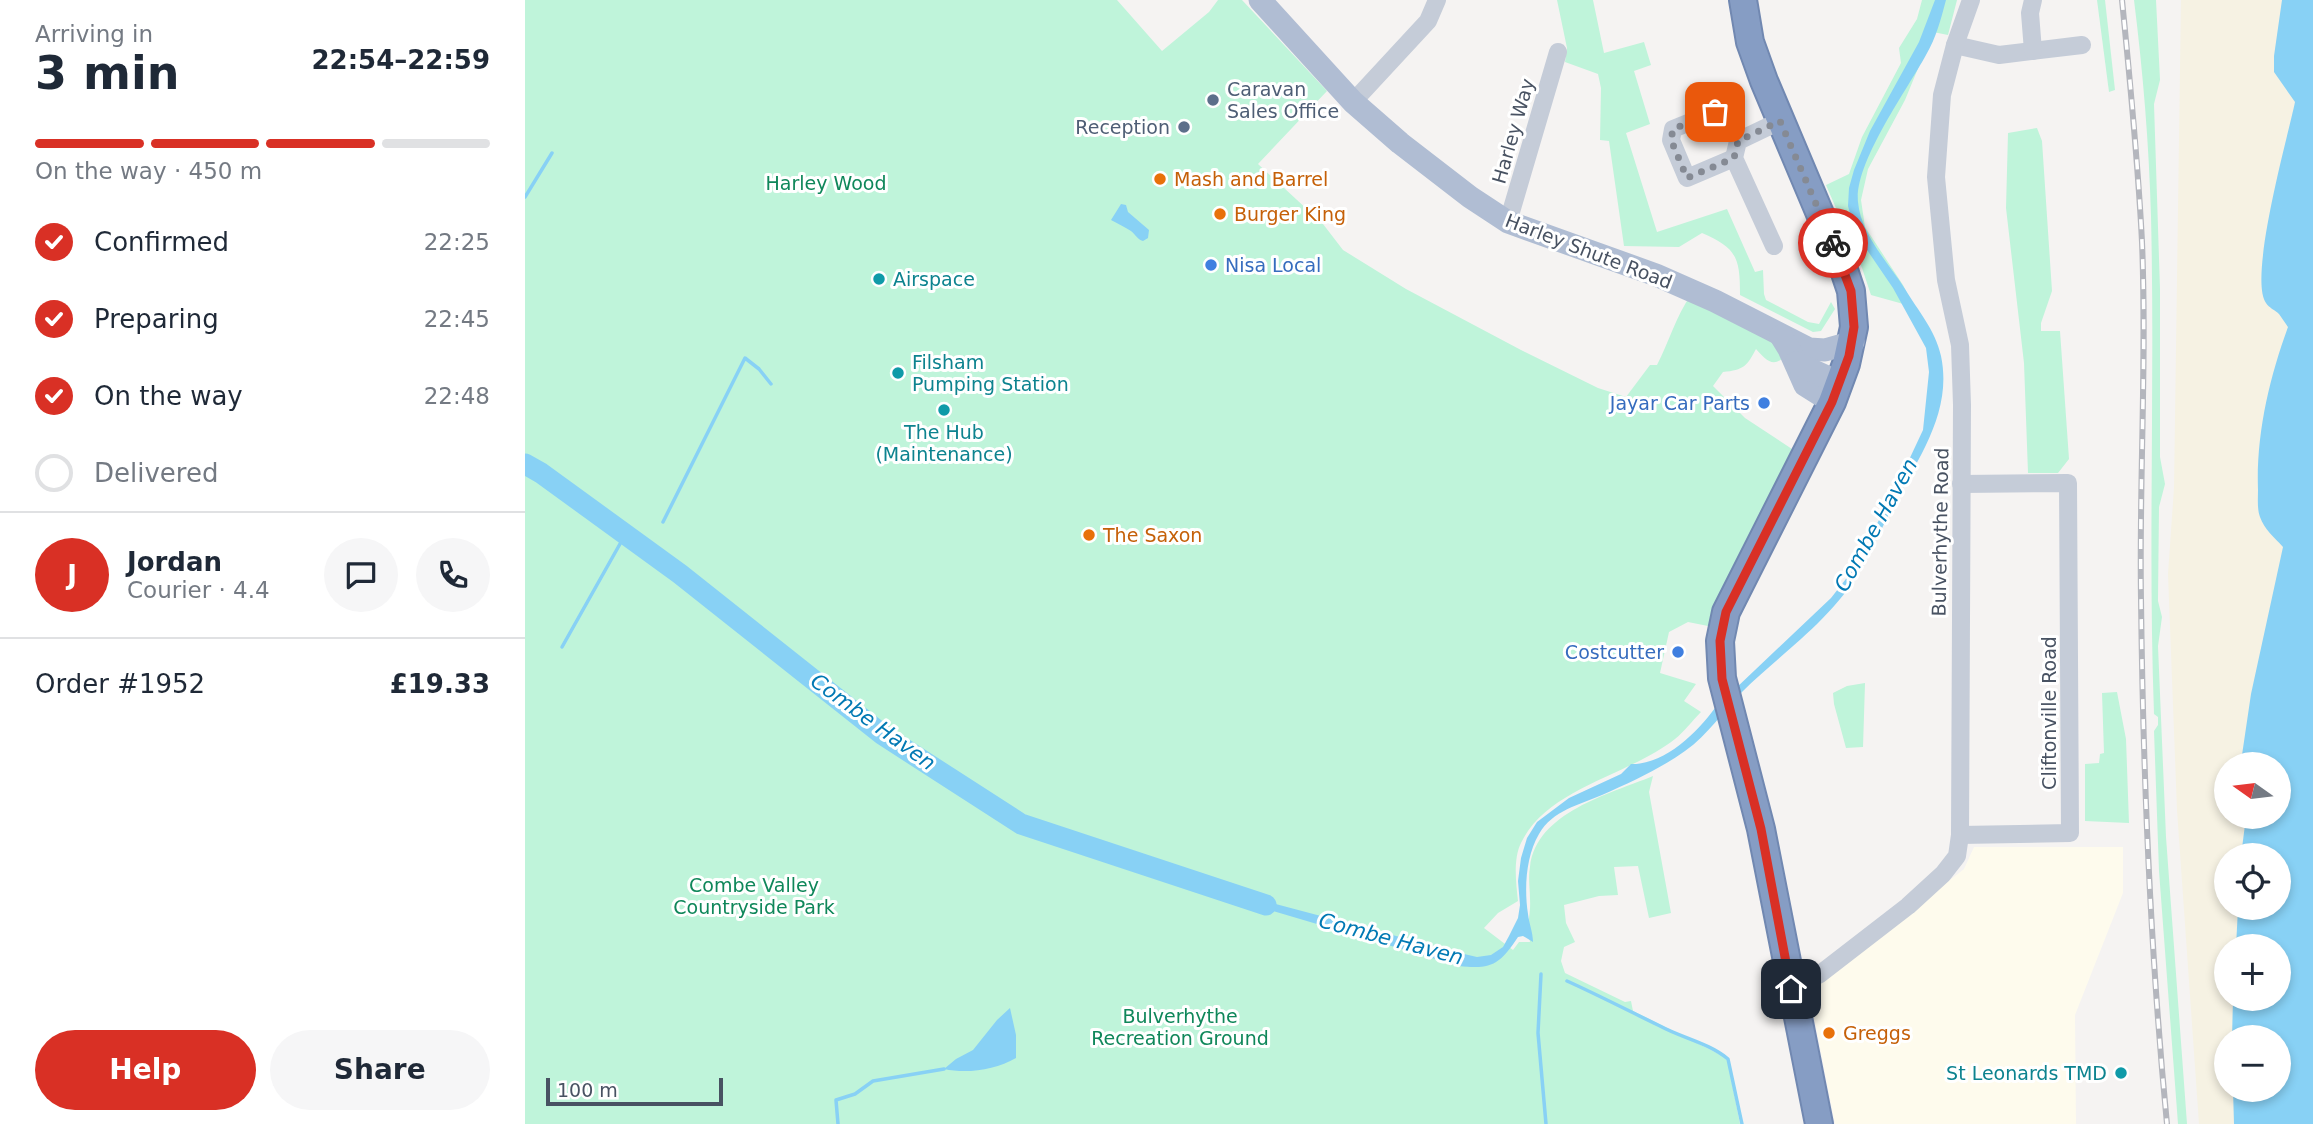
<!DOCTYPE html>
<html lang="en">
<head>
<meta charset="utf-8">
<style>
	:root { --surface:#fff; --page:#f6f6f7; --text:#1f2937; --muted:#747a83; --line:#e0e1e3; --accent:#d93025 }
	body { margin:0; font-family:"DejaVu Sans",sans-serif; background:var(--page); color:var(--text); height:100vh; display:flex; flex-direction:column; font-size:26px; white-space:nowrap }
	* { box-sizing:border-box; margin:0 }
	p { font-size:23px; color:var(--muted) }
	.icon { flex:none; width:38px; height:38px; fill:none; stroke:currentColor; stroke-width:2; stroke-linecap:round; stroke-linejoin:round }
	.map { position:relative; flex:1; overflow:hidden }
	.panel { display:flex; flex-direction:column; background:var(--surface); width:525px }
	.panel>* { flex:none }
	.needle { width:46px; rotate:284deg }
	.buttons { position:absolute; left:1689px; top:752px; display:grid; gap:14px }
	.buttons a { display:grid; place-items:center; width:77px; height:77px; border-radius:50%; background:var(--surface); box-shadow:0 4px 10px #0003; font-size:35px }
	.scale { position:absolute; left:21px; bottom:18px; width:177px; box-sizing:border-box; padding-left:7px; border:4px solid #485262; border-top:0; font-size:19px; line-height:24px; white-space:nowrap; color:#485262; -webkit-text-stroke:5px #fff; paint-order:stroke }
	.pin { position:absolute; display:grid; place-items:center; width:60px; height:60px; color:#fff; margin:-30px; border-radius:14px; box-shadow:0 4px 10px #0006 }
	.courier { position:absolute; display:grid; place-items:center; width:70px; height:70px; margin:-35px; border:5px solid #d93025; border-radius:50%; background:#fff; color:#222; box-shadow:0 2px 9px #0007 }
	.overview em { font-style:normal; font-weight:700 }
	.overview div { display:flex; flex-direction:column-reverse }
	.overview { display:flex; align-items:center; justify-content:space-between; height:119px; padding:0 35px }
	h1 { font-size:46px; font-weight:700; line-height:52px }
	.bar { display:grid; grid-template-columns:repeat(4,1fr); gap:10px 7px; align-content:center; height:84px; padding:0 35px }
	.bar i { height:9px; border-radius:5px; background:var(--line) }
	.bar .selected { background:var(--accent) }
	.bar p { grid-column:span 4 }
	.line { display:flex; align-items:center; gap:18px; padding:0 35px; border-top:2px solid var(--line) }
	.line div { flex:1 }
	.round { display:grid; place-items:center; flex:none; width:74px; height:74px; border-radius:37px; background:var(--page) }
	ol { padding:0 35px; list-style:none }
	li { display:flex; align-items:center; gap:21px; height:77px }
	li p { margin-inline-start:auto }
	li .icon { padding:7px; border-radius:50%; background:var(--accent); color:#fff; stroke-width:4 }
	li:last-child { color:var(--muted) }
	li i { width:38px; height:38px; border:4px solid var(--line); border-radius:50% }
	.primary-button { display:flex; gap:14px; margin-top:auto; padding:14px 35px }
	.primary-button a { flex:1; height:80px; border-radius:42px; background:var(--accent); color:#fff; font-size:28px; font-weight:700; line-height:80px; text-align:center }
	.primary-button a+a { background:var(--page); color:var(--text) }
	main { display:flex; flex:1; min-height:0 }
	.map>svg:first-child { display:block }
</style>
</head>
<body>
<main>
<section class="panel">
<div class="overview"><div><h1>3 min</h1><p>Arriving in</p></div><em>22:54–22:59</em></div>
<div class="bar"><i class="selected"></i><i class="selected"></i><i class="selected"></i><i></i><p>On the way · 450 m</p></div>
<ol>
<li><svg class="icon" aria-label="check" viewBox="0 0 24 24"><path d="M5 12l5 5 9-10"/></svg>Confirmed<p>22:25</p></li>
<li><svg class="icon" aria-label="check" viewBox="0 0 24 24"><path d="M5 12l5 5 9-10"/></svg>Preparing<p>22:45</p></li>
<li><svg class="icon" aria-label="check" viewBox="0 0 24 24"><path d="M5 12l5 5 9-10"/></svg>On the way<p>22:48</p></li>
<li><i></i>Delivered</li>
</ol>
<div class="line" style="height:126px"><b class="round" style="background:var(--accent);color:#fff">J</b><div><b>Jordan</b><p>Courier · 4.4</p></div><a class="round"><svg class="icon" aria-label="chat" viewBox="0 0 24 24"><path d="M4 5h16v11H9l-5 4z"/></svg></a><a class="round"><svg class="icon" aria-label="phone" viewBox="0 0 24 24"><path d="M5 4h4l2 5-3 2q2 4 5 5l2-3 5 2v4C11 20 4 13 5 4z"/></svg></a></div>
<div class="line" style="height:91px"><div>Order #1952</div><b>£19.33</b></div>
<div class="primary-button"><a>Help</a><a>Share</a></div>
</section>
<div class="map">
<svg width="1788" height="1124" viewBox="0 0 1788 1124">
	<rect width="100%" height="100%" fill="#f5f3f2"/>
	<path fill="#fefbed" d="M 1449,847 L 1598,847 L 1598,893 L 1550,1015 L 1551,1124 L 1310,1124 L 1284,991 L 1439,869 Z"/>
	<g fill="#bff4da">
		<path d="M 0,0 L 592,0 L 637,51 L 684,12 L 693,0 L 717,0 L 802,91 L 733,164 L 798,224 L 818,250 L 881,289 L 996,350 L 1073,388 L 1101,397 L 1125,365 L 1132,365 C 1144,342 1151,316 1166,295 L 1242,328 L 1260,356 C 1248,369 1240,359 1231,349 C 1222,366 1219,370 1198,372 L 1188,386 L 1220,418 L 1267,449 L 1183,626 L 1163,622 L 1144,632 L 1135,673 L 1171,684 L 1159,701 L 1176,712 C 1167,721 1159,732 1150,739 C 1105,775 1022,788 996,843 C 988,859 991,883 993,901 L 973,913 L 959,928 L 988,950 L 994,942 L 1005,942 C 1001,922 1006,917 1005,899 C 1005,889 1003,877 1005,867 C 1011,812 1085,794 1128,776 L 1124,792 L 1146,913 L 1124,918 L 1113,866 L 1089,867 L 1093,895 L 1074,896 L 1039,905 L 1041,923 L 1050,942 L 1039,947 L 1036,961 L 1040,973 L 1100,1002 L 1106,1001 L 1108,1011 L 1202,1058 L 1215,1124 L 0,1124 Z"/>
		<path d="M 1032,0 L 1068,0 L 1079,53 L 1119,42 L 1126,65 L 1109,71 L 1125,124 L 1101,133 L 1132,232 L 1202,209 L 1230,272 L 1238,270 L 1239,294 L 1241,300 L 1283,322 L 1294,324 L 1306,302 L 1310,309 L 1296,331 L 1288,332 L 1215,295 C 1215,258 1212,248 1177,233 L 1154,247 L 1099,246 L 1084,141 L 1075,140 L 1076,88 L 1073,74 L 1040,62 L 1042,48 Z"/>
		<path d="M 1397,0 L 1432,0 L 1423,35 L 1408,32 L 1380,100 L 1343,169 L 1336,200 L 1340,227 L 1378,285 L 1389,307 L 1346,295 L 1337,268 L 1301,185 L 1324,174 L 1337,137 L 1376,63 L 1374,48 L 1392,19 Z"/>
		<path d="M 1572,0 L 1580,0 L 1590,90 L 1584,92 Z"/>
		<path d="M 1609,0 L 1631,0 L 1635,80 L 1629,104 L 1635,289 L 1635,457 L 1640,484 L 1634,507 L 1633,601 L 1637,617 L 1633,646 L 1641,837 L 1662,1124 L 1653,1124 L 1634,871 L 1629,731 L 1633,725 L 1633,717 L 1629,714 C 1623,548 1630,382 1626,216 C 1624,144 1618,72 1609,0 Z"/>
		<path d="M 1512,128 L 1517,141 L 1527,291 L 1516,323 L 1516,331 L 1535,331 L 1544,459 L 1533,473 L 1503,473 L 1499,363 L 1481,208 L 1483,133 Z"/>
		<path d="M 1340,683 L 1338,747 L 1321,748 L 1309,704 L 1308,693 L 1322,686 Z"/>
		<path d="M 1592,692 L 1601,739 L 1604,823 L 1560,821 L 1560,764 L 1574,763 L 1575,754 L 1579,753 L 1577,693 Z"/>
	</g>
	<path fill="#f6f2e3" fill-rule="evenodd" d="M 1656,0 L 1788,0 L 1788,1124 L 1674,1124 L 1652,810 L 1643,574 L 1649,488 ZM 1701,765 L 1754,765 L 1754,817 L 1701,817 ZM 1701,856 L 1754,856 L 1754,908 L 1701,908 ZM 1701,947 L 1754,947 L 1754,999 L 1701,999 ZM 1701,1038 L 1754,1038 L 1754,1090 L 1701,1090 Z"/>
	<g fill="#88d1f5">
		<path d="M 1410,0 L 1421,0 C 1416,19 1411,38 1401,55 C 1382,90 1329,163 1333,202 C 1336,235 1363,262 1380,289 C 1393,311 1410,329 1416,356 C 1428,413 1392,460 1367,508 C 1356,529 1347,551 1335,571 C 1306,620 1257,653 1217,692 C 1198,711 1183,735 1160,751 C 1135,769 1106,782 1077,795 C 1054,805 1028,810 1014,834 C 1001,856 999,888 1003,914 C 1004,923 1008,933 1008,942 L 998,936 L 993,937 C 975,964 967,970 934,966 L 748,911 L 715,898 L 732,899 L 939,954 L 952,957 L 966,955 L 978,947 L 984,936 L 993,918 L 995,905 L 993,881 L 996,858 L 1002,838 L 1012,822 L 1044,798 L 1096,774 L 1106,764 C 1139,765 1172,733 1190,708 L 1306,598 L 1324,575 L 1360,509 L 1369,483 L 1383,462 L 1398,430 L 1404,372 L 1401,348 L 1368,288 L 1338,244 L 1327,221 L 1323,206 L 1324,188 L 1329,170 L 1345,131 L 1394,42 Z"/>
		<path d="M 1757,0 L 1788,0 L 1788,1124 L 1709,1124 L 1708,1090 L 1754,1090 L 1754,1038 L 1707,1038 L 1708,999 L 1754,999 L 1754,947 L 1711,947 L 1713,908 L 1754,908 L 1754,856 L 1716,856 L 1721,817 L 1754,817 L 1754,765 L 1725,765 L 1717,755 L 1726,694 L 1758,547 C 1750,538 1739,529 1735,517 C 1732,509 1733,499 1733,490 C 1731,435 1744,379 1763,327 C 1760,323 1757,318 1754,314 C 1750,310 1744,308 1741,303 C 1723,278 1763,136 1770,102 L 1749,72 L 1749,56 Z"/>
		<path d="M 596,204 L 601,205 L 603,212 L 624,230 L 623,238 L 618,241 C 612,239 611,235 606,231 C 600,227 593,224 586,220 Z"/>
		<path d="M 485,1008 L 491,1035 L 491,1058 C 470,1070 442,1074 419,1069 L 431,1059 L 448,1050 L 472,1020 Z"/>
	</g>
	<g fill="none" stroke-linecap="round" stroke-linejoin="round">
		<g stroke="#88d1f5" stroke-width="3.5">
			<path d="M 0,197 L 27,153"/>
			<path d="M 138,522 L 220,358 L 234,369 L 246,384"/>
			<path d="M 37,647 L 100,535"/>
			<path d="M 1016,974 L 1013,1033 L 1021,1124"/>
			<path d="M 1042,981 C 1073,995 1104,1011 1135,1026 C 1157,1038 1184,1043 1203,1059 L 1217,1124"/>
			<path d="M 313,1124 L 311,1100 L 330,1094 L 348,1081 L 419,1069"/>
		</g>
		<path stroke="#88d1f5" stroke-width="21" d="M 0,464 L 16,473 L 155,574 L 358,735 L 496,824 L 741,905"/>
		<defs>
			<path id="highway" d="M 1218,0 L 1225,42 L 1239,81 L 1320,273 L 1326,291 L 1329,327 L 1321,364 L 1307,402 L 1201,612 L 1195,641 L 1197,678 L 1236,829 L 1294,1124"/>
		</defs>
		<use href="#highway" stroke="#7188b1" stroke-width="30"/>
		<g stroke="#c5ccd8" stroke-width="18">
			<path d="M 1430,45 L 1474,55 L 1557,45"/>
			<path d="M 1508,51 L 1505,13 L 1508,0"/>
			<path d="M 828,102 L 903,21 L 912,0"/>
			<path d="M 1190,112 L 1148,129 L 1146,140 L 1162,178 L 1209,158"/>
			<path d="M 983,222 L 1033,52"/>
			<path d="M 1249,246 L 1209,158 L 1213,141 L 1255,121"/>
			<path d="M 1435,835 L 1545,833 L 1543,483 L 1436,484"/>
			<path d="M 1266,989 L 1295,974 L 1383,906 L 1418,874 L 1432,856 L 1435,835 L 1437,405 L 1435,345 L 1421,280 L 1411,177 L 1417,95 L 1430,45 L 1446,0"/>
		</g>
		<g stroke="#b0bdd3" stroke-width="23">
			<path d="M 735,0 L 828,102 L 875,143 L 945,197 L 983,222 L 1131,275 L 1190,301 L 1284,349 L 1300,350 L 1328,342"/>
			<path d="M 1256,336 L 1264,349 L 1280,385 L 1307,402"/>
			<path d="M 1271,363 L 1315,383"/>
		</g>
		<use href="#highway" stroke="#869dc4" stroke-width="26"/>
		<defs>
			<path id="rail" d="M 1597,0 C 1605,80 1613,162 1617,242 C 1622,361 1614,480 1616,599 C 1618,774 1625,949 1642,1124"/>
		</defs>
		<use href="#rail" stroke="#b4b6bd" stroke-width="6"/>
		<use href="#rail" stroke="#fff" stroke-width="3.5" stroke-dasharray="10" stroke-linecap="butt"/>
	</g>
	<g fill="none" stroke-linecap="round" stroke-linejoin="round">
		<path stroke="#858a94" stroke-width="7" stroke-dasharray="0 12.6" d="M 1190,112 L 1148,129 L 1146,140 L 1162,178 L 1209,158 L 1213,141 L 1255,121 L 1308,243"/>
		<path stroke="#d93025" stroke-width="9" d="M 1266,989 L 1236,829 L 1197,679 L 1195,641 L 1201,612 L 1307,402 L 1324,356 L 1329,327 L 1326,291 L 1308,243"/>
	</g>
	<g fill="#5c6f8a" stroke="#fff" stroke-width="2.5">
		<circle cx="688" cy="100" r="7"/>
		<circle cx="659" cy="127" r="7"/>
	</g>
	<g fill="#e8710a" stroke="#fff" stroke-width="2.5">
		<circle cx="635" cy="179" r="7"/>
		<circle cx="695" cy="214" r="7"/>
		<circle cx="564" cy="535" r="7"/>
		<circle cx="1304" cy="1033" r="7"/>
	</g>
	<g fill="#3f7fe0" stroke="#fff" stroke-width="2.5">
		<circle cx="686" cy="265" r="7"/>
		<circle cx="1239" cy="403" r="7"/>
		<circle cx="1153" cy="652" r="7"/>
	</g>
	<g fill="#0f9aa8" stroke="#fff" stroke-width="2.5">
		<circle cx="354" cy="279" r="7"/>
		<circle cx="373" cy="373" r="7"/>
		<circle cx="419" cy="410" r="7"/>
		<circle cx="1596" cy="1073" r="7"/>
	</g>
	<g text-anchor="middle" stroke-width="6" stroke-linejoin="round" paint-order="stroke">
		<g font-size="19" fill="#4e5e75" stroke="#fff" text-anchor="start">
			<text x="702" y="96">Caravan<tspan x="702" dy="22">Sales Office</tspan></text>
			<text x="645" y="134" text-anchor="end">Reception</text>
		</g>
		<g font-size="19" fill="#485262" stroke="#fff">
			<text transform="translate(988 131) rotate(-74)" y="7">Harley Way</text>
			<text transform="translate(1064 251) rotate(21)" y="7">Harley Shute Road</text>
			<text transform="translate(1415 532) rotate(-89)" y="7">Bulverhythe Road</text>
			<text transform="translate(1524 713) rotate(-90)" y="7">Cliftonville Road</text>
		</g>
		<g font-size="19" fill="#c56008" stroke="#fff" text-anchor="start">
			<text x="649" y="186">Mash and Barrel</text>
			<text x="709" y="221">Burger King</text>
			<text x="578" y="542">The Saxon</text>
			<text x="1318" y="1040">Greggs</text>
		</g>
		<g font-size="19" fill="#0f875a" stroke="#fff">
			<text x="301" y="190">Harley Wood</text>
			<text x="229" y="892">Combe Valley<tspan x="229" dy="22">Countryside Park</tspan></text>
			<text x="655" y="1023">Bulverhythe<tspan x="655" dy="22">Recreation Ground</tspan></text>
		</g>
		<g font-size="19" fill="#366cbe" stroke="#fff" text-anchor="end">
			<text x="700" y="272" text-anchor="start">Nisa Local</text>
			<text x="1225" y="410">Jayar Car Parts</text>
			<text x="1139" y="659">Costcutter</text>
		</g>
		<g font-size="19" fill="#0d838f" stroke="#fff" text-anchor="start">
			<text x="368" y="286">Airspace</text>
			<text x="387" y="369">Filsham<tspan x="387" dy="22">Pumping Station</tspan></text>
			<text x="419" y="439" text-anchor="middle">The Hub<tspan x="419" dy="22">(Maintenance)</tspan></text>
			<text x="1582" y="1080" text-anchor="end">St Leonards TMD</text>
		</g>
		<g font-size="21" font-style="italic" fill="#0179b4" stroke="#fff">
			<text transform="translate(1351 525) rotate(-61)" y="7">Combe Haven</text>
			<text transform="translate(348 722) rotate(36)" y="7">Combe Haven</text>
			<text transform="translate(866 939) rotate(15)" y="7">Combe Haven</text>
		</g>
	</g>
</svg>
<div class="buttons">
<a><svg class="needle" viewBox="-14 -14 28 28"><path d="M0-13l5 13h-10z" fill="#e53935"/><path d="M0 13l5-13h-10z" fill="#747a83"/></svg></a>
<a><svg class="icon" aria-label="locate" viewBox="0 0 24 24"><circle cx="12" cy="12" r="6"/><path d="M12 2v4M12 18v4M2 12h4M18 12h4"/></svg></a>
<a>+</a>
<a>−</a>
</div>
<div class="scale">100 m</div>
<div class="pin" style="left:1190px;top:112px;background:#ea580c"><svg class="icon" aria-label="bag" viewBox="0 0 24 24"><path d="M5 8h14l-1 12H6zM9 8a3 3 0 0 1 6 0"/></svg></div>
<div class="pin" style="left:1266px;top:989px;background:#1f2937"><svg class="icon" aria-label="home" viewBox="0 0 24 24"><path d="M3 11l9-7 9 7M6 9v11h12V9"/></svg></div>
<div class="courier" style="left:1308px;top:243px"><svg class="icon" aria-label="bike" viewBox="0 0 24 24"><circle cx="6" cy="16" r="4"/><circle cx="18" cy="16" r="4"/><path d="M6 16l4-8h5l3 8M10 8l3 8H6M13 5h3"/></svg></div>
</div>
</main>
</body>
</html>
